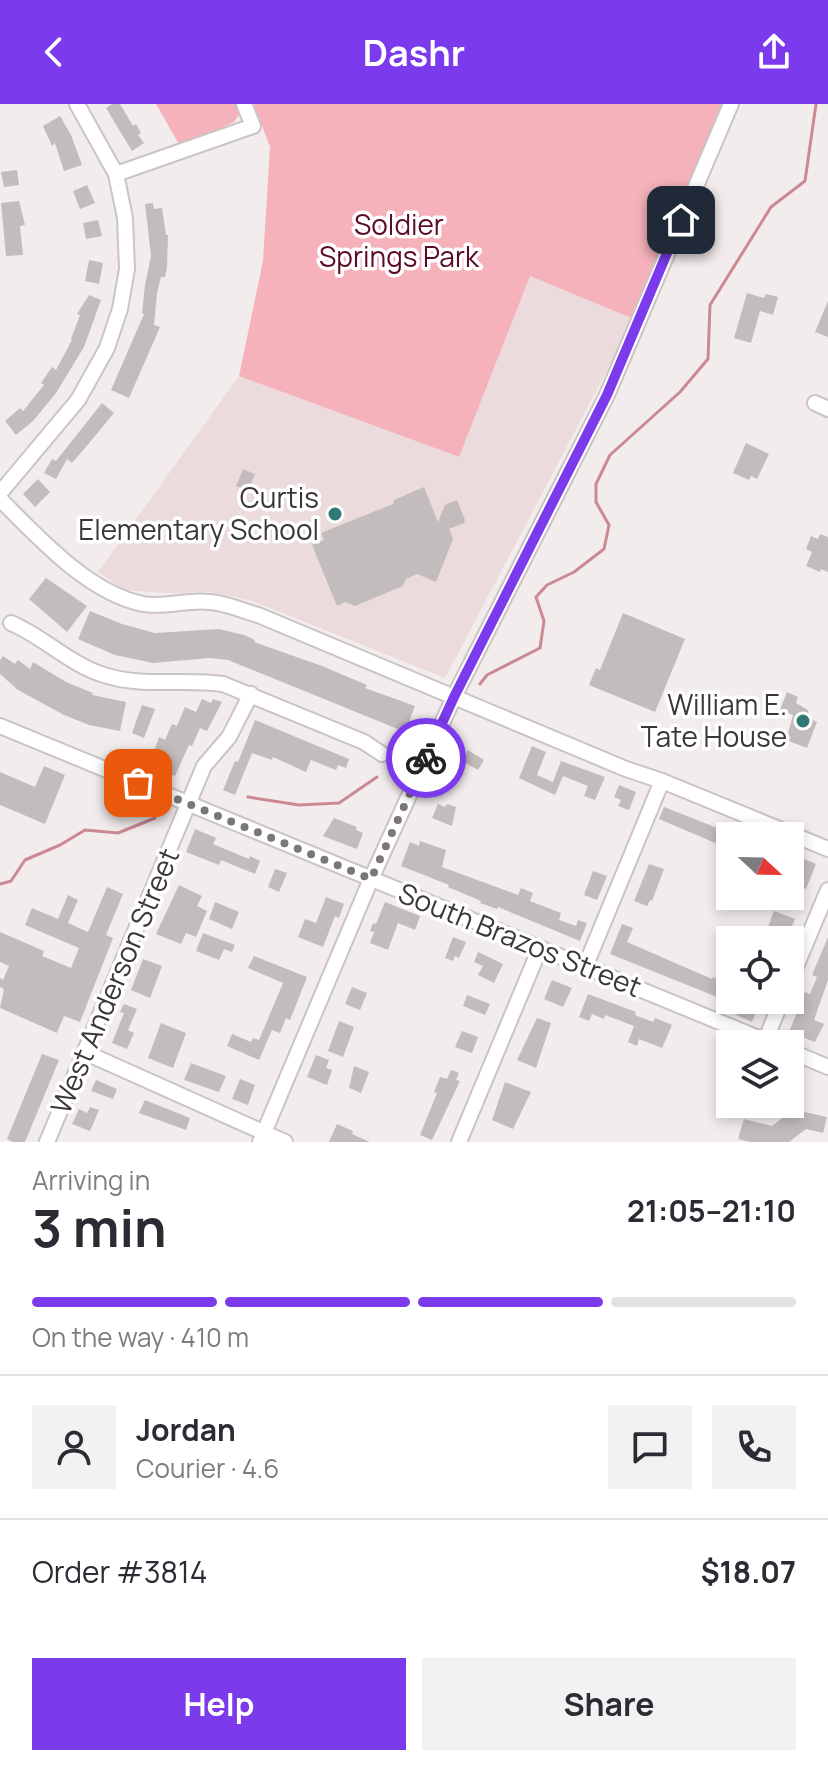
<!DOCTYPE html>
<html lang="en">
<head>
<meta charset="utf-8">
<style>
	:root { --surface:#fff; --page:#f2f2f3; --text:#2b2b33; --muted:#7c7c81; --line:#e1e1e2; --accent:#7c3aed }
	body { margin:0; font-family:Manrope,sans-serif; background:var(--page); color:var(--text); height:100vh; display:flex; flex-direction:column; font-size:30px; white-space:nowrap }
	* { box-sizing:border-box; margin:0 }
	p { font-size:26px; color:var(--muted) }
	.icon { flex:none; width:44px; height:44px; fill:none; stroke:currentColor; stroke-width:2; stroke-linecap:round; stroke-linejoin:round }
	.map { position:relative; height:1038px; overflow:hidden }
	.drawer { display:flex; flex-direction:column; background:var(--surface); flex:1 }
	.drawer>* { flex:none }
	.needle { width:52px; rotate:112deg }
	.controls { position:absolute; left:716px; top:718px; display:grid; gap:16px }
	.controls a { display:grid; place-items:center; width:88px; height:88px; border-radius:0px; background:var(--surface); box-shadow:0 4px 12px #0003; font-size:40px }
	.pin { position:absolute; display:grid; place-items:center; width:68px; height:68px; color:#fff; margin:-34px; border-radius:16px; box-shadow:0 4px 12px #0006 }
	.courier { position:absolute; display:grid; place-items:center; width:80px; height:80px; margin:-40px; border:6px solid #7c3aed; border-radius:50%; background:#fff; color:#222; box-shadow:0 2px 10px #0007 }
	.headline em { font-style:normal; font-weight:700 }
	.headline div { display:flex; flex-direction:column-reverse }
	.headline { display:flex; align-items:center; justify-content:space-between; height:136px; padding:0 32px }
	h1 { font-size:52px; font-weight:700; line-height:60px }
	.bar { display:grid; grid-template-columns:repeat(4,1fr); gap:12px 8px; align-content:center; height:96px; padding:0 32px }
	.bar i { height:10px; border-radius:6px; background:var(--line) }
	.bar .selected { background:var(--accent) }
	.bar p { grid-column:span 4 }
	.line { display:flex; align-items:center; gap:20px; padding:0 32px; border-top:2px solid var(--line) }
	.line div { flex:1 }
	.round { display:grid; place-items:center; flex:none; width:84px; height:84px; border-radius:0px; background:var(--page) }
	.action { display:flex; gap:16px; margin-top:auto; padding:16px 32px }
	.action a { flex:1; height:92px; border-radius:0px; background:var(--accent); color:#fff; font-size:32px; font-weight:700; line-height:92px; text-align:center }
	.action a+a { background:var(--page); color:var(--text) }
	header { display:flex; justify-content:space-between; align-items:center; height:104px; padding:0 32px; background:var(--accent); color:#fff; font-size:36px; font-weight:700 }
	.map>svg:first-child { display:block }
</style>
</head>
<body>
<header><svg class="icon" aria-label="back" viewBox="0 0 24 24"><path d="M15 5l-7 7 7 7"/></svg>Dashr<svg class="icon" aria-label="share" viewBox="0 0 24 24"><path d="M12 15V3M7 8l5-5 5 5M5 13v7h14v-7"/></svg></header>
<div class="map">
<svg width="828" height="1038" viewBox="0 0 828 1038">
	<rect width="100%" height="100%" fill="#f3eced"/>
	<path fill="#ebdbdc" d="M 530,171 L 634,215 L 445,574 L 253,497 L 210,488 L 165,489 L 125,486 L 98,468 L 239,272 L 458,353 Z"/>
	<g fill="#f5b2bb">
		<path d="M 156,0 L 235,0 L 239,11 L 234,18 L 180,42 Z"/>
		<path d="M 254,0 L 721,0 L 634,215 L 530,172 L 459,353 L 239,272 L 263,157 L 270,43 Z"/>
	</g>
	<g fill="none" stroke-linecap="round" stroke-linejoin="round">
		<g stroke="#cb8992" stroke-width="3">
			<path d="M 480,580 L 487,571 L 540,544 L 544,517 L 536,493 L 547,481 L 574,468 L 604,445 L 609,421 L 596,398 L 596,380 L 610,351 L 680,288 L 708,255 L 710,201 L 771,103 L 805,77 L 816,0"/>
			<path d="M 248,693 L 299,701 L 339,699 L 377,673"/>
			<path d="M 0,780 L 11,777 L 25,756 L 60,741 L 85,726 L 118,729 L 155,714"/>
		</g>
	</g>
	<g fill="#c3bcbd">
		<path d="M 112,0 L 120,0 L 133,22 L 136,20 L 141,29 L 138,31 L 144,39 L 132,47 L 106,4 Z"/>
		<path d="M 60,12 L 71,31 L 82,61 L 64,67 L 55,39 L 52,42 L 43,22 Z"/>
		<path d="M 17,66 L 19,81 L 4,83 L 1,68 Z"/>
		<path d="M 87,81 L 95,99 L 80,105 L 73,87 Z"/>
		<path d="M 19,97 L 25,121 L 20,122 L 23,151 L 6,152 L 1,99 Z"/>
		<path d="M 153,99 L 154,105 L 162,104 L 166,131 L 168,131 L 167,163 L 165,173 L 161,173 L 157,189 L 154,221 L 160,223 L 129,294 L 111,286 L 144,210 L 142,209 L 145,181 L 151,152 L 145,100 Z"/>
		<path d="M 98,116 L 102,132 L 86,135 L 83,119 Z"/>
		<path d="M 89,156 L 103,159 L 99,180 L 85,177 Z"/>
		<path d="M 747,189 L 764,194 L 766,190 L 778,193 L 773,211 L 760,207 L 751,239 L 734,234 Z"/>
		<path d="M 89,191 L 101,196 L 84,243 L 56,289 L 33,317 L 16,331 L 5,317 L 20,304 L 23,307 L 44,281 L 41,279 L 52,263 L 56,266 L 72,236 L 71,235 L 80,211 L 77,210 Z"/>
		<path d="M 828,197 L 828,233 L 815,228 Z"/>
		<path d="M 102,299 L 114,309 L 90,338 L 72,359 L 67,355 L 56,375 L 44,369 L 52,355 L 56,357 Z"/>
		<path d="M 746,339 L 769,350 L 757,375 L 751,372 L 749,376 L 733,369 Z"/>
		<path d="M 243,365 L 255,370 L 248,387 L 236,382 Z"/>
		<path d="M 38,375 L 50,388 L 35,403 L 23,390 Z"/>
		<path d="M 424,383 L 438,418 L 445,401 L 457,396 L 465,416 L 464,419 L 449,425 L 453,435 L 436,478 L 417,470 L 406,475 L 403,482 L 355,502 L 345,498 L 337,502 L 312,441 L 324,436 L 321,429 L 393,400 L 394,396 Z"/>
		<path d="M 820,430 L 828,433 L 828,468 L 821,465 L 820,468 L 806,462 L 812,448 L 806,445 L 811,432 L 818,435 Z"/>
		<path d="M 46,474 L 87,502 L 67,528 L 29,495 Z"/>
		<path d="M 90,507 L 122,520 L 155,529 L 219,525 L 244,531 L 255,536 L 254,538 L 322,562 L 367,581 L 365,584 L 415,602 L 405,628 L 228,556 L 210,554 L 153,559 L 115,551 L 78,535 Z"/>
		<path d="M 623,509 L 685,535 L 655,608 L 589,581 L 596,564 L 600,566 Z"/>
		<path d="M 3,552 L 15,560 L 18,556 L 30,565 L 33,558 L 66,578 L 93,589 L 92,591 L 126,598 L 120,627 L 89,621 L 64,611 L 18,586 L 0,570 L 0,556 Z"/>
		<path d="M 787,588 L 798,593 L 796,599 L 808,606 L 809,614 L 817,618 L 807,644 L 786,636 L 793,611 L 780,606 Z"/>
		<path d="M 202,595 L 211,599 L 213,595 L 222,598 L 207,627 L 200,624 L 192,642 L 189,641 L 175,672 L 149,661 L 159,633 L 165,636 L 172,620 L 177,622 L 185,603 L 196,608 Z"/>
		<path d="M 142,601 L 155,605 L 144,634 L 132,629 Z"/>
		<path d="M 255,616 L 349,655 L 346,664 L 338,661 L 336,666 L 311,656 L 306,668 L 273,653 L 272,656 L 252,649 L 235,691 L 223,686 L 235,657 L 238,658 Z"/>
		<path d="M 532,642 L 546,648 L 537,671 L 553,678 L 561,657 L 605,673 L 595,696 L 584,692 L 588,682 L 563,672 L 555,691 L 519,674 Z"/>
		<path d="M 468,646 L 484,656 L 478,666 L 462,657 Z"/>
		<path d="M 44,662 L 65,671 L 45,720 L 0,701 L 0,668 L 35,683 Z"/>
		<path d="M 619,681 L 636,688 L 629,706 L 618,702 L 621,696 L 614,693 Z"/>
		<path d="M 438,700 L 445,703 L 447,700 L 456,703 L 452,722 L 432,714 Z"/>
		<path d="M 664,703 L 730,729 L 730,748 L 719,744 L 720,741 L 659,715 Z"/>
		<path d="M 334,714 L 357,723 L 356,726 L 363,729 L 357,745 L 323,732 Z"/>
		<path d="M 195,725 L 216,734 L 213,740 L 249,755 L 250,752 L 260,757 L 255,770 L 221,756 L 219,761 L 186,748 Z"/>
		<path d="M 420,737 L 446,746 L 442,763 L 518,791 L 521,784 L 533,789 L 530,797 L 561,809 L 559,816 L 576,822 L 578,816 L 587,819 L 580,837 L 498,803 L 497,805 L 480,799 L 481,797 L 448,783 L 449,781 L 401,762 L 410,738 L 419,742 Z"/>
		<path d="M 802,754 L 816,760 L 806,785 L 791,779 Z"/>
		<path d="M 649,760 L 664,765 L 652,797 L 650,796 L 647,802 L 634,797 Z"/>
		<path d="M 275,765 L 287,769 L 279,788 L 268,783 Z"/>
		<path d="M 593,767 L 607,772 L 597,796 L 584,791 Z"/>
		<path d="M 179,781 L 202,792 L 197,802 L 207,807 L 196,833 L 186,829 L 181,840 L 156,830 Z"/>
		<path d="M 107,783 L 123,790 L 106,831 L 113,834 L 80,918 L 64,912 L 57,929 L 0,904 L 4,885 L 0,883 L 0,874 L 3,876 L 9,862 L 0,858 L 0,828 L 44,847 L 42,852 L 71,864 L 79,844 L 25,821 L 32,804 L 58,815 L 68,791 L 78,796 L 68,819 L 88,828 Z"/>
		<path d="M 326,793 L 344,800 L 339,814 L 335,812 L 323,843 L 298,833 L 305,815 L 316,819 Z"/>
		<path d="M 215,798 L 239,808 L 232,825 L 209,815 Z"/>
		<path d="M 385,798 L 420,812 L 415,826 L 398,819 L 388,846 L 370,839 L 374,828 L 370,827 L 373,819 L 376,820 Z"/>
		<path d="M 774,807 L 795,815 L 788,832 L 768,823 Z"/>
		<path d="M 622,820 L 633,824 L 627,838 L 712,875 L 713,873 L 718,875 L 721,869 L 730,873 L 722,895 L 610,850 Z"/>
		<path d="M 203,829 L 235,841 L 232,848 L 224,845 L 219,856 L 196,847 Z"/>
		<path d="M 453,833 L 466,838 L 459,854 L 455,852 L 453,857 L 445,854 Z"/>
		<path d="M 828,833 L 828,876 L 814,916 L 824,920 L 815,938 L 789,928 L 805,888 L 810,890 L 817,873 L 812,871 Z"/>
		<path d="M 478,848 L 503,860 L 494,879 L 478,871 L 483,862 L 474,858 Z"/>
		<path d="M 254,852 L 307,873 L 290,916 L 286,914 L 280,929 L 272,926 L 259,956 L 227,942 L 232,930 L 251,938 L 253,934 L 259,936 L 283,879 L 248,864 Z"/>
		<path d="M 143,855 L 162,862 L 150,894 L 131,886 Z"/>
		<path d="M 552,876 L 572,884 L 563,903 L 544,895 Z"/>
		<path d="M 352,883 L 367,889 L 360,906 L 345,900 Z"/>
		<path d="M 588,890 L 636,908 L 635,911 L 653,918 L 655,914 L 672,921 L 662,944 L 639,935 L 637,942 L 628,938 L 634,922 L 605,911 L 604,915 L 592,910 L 589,917 L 579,913 Z"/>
		<path d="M 467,891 L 490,900 L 485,911 L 463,902 Z"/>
		<path d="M 740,896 L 761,896 L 752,918 L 734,910 Z"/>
		<path d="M 124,900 L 137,905 L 128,926 L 134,929 L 127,945 L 112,939 L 124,909 L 120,908 Z"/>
		<path d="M 537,914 L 551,919 L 536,964 L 517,956 Z"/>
		<path d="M 339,917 L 354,923 L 343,953 L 328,947 Z"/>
		<path d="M 161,919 L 186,929 L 173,964 L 148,954 Z"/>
		<path d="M 462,927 L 478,933 L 472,949 L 455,943 Z"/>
		<path d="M 42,950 L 59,956 L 25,1038 L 13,1038 L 7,1035 Z"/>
		<path d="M 316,951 L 329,956 L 326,964 L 332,966 L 327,981 L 307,973 Z"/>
		<path d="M 191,959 L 226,972 L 219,988 L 184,976 Z"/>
		<path d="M 354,962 L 369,968 L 361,989 L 349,984 Z"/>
		<path d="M 451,966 L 459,969 L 456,976 L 460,977 L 432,1036 L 420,1031 L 437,989 L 434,988 L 440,973 L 447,975 Z"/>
		<path d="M 240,975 L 255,981 L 248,1001 L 232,995 Z"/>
		<path d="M 96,976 L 117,985 L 113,995 L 91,987 Z"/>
		<path d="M 505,978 L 531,988 L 513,1025 L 492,1016 Z"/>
		<path d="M 145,996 L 190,1014 L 186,1026 L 139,1009 Z"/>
		<path d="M 90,1003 L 99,1006 L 90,1027 L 72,1020 L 79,1005 L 87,1009 Z"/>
		<path d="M 800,1007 L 827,1013 L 823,1029 L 806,1025 L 789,1038 L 750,1038 L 738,1035 L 744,1015 L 772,1022 L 790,1008 L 793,1012 Z"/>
		<path d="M 337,1020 L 353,1027 L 352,1030 L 370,1038 L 329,1038 Z"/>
	</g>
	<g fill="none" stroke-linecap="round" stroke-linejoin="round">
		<defs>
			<g id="minor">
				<path d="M 116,70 L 253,22 L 244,0"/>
				<path d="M 815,299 L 828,305"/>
				<path d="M 0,389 L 78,296 L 107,244 L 120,205 L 127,165 L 125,114 L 116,70 L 77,0"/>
				<path d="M 0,395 C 38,433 88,489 143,500 C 164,504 188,495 210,498 C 226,499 243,507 258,511 L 626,665 L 662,677 L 828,745"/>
				<path d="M 11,519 C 44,533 69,560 104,571 C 145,584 182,574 223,580 L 364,638 L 382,650"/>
				<path d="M 0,622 L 773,940"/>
				<path d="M 585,863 L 662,677"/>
				<path d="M 790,877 L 828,786"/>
				<path d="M 765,937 L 782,896"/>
				<path d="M 790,947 L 828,963"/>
				<path d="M 84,948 L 285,1038"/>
				<path d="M 47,1038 L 204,662 L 229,633 L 251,590"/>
				<path d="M 260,1038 L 371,775 L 454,593 L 607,291 L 731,0"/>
				<path d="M 459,1038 L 540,844"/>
			</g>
		</defs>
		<use href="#minor" stroke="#cac4c4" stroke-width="18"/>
		<use href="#minor" stroke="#fff" stroke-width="14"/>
	</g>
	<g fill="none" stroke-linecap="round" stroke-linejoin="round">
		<path stroke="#7b7677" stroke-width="8" stroke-dasharray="0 14.4" d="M 138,679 L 371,775 L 426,654"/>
		<path stroke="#7c3aed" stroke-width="10" d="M 426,654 L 454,593 L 607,291 L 681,116"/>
	</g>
	<g fill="#2f7874" stroke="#fff" stroke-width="3">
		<circle cx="335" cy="410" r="8"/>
		<circle cx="803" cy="617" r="8"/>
	</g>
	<g text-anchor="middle" stroke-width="7" stroke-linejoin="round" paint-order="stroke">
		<g font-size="28" fill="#5b0b23" stroke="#fff">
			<text x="399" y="131">Soldier<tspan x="399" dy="32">Springs Park</tspan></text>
		</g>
		<g font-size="28" fill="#3a3737" stroke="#fff" text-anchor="end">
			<text x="319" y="404">Curtis<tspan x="319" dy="32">Elementary School</tspan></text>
			<text x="787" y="611">William E.<tspan x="787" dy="32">Tate House</tspan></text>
		</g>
		<g font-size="28" fill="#3a3737" stroke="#fff">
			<text transform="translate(520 836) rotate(22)" y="10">South Brazos Street</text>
			<text transform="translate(115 877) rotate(-67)" y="10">West Anderson Street</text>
		</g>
	</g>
</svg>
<div class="controls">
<a><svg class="needle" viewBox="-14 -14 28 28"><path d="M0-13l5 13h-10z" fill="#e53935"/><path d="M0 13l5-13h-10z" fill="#7c7c81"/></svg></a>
<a><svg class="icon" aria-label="locate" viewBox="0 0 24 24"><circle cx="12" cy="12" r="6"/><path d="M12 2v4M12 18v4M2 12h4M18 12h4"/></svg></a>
<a><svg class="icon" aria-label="layers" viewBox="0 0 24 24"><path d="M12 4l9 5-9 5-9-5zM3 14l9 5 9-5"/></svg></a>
</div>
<div class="pin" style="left:138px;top:679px;background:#ea580c"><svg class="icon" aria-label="bag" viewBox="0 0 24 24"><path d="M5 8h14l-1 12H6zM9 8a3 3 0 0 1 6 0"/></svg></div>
<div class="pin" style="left:681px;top:116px;background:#1f2937"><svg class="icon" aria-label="home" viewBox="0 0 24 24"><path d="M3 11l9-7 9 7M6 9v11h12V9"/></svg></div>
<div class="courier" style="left:426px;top:654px"><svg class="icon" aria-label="bike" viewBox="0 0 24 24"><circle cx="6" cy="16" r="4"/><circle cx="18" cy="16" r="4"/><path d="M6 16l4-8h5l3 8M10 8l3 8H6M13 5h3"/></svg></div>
</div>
<section class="drawer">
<div class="headline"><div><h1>3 min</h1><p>Arriving in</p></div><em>21:05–21:10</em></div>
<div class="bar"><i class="selected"></i><i class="selected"></i><i class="selected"></i><i></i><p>On the way · 410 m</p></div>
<div class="line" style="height:144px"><a class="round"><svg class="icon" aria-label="person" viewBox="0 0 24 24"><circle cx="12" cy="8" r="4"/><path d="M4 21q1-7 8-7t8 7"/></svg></a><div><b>Jordan</b><p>Courier · 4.6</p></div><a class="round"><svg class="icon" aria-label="chat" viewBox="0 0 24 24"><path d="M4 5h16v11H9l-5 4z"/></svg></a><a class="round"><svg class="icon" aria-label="phone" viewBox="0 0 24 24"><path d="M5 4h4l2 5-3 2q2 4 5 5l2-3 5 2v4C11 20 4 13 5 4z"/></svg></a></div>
<div class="line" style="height:104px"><div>Order #3814</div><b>$18.07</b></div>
<div class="action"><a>Help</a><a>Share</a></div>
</section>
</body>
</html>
